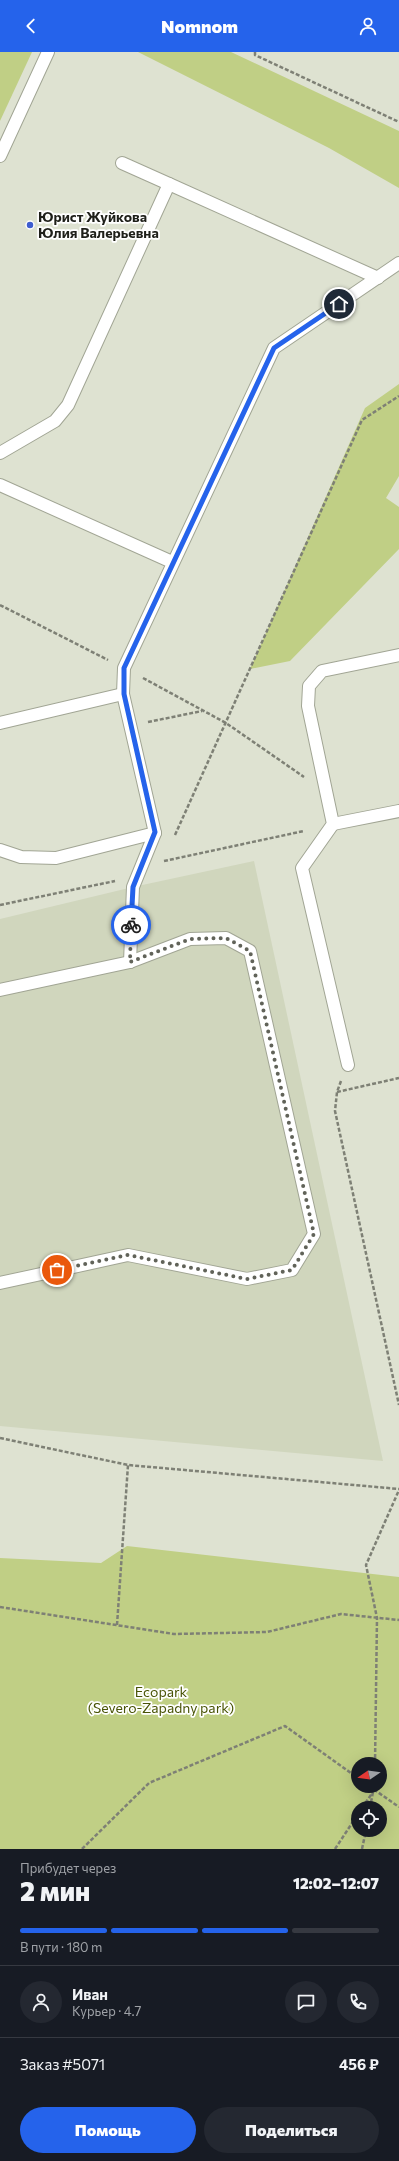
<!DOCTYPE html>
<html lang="ru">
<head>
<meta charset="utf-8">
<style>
	:root { --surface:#171b24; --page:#242831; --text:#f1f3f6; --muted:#9ea1a6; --line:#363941; --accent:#2563eb }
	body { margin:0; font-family:Commissioner,sans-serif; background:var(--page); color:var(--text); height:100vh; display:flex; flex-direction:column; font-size:15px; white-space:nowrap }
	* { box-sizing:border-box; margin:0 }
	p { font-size:13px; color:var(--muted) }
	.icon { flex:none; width:22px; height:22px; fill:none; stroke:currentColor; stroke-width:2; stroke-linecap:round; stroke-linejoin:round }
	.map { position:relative; height:1797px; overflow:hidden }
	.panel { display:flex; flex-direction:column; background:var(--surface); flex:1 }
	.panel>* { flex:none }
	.needle { width:26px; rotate:257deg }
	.fabs { position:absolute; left:351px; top:1705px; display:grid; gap:8px }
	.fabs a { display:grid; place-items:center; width:36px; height:36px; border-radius:50%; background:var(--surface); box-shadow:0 4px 16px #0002; font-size:20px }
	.pin { position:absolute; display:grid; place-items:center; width:34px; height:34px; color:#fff; margin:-17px; border:2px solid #fff; border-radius:50%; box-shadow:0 1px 4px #0007 }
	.courier { position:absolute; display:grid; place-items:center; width:40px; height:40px; margin:-20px; border:3px solid #2563eb; border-radius:50%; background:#fff; color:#222; box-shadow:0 1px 5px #0007 }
	.headline em { font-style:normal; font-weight:800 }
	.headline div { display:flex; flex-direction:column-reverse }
	.headline { display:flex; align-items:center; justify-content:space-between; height:68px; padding:0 20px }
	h1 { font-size:26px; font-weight:800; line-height:30px }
	.bar { display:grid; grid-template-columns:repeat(4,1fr); gap:6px 4px; align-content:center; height:48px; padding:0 20px }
	.bar i { height:5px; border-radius:3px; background:var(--line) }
	.bar .current { background:var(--accent) }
	.bar p { grid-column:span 4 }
	.line { display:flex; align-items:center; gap:10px; padding:0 20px; border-top:1px solid var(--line) }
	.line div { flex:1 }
	.round { display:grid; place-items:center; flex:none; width:42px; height:42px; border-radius:21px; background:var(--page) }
	.action { display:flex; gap:8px; margin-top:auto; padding:8px 20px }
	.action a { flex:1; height:46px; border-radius:24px; background:var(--accent); color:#fff; font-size:16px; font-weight:800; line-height:46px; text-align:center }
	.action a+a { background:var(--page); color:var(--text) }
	header { display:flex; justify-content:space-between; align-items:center; height:52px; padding:0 20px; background:var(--accent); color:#fff; font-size:18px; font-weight:800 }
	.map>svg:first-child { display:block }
</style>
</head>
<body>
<header><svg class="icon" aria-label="back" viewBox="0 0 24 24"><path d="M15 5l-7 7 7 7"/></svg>Nomnom<svg class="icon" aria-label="person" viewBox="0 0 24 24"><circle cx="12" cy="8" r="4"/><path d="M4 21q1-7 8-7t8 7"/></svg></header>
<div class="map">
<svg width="399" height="1797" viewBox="0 0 399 1797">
	<rect width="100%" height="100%" fill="#dee2d1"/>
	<path fill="#d0d6bd" d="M 254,809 L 383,1409 L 0,1374 L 0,867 L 133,835 Z"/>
	<g fill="#c0cf85" fill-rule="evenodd">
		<path d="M 0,0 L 32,0 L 0,69 Z"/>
		<path d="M 138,0 L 231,0 L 399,79 L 399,136 L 329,96 Z"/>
		<path d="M 399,332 L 399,424 L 386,446 L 399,455 L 399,497 L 290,609 L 250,617 L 365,356 Z"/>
		<path d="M 127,1494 L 399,1525 L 399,1797 L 0,1797 L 0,1506 L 101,1511 ZM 358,1712 L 380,1712 L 380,1734 L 358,1734 ZM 358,1756 L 380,1756 L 380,1778 L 358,1778 Z"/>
	</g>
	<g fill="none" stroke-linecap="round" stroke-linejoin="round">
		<defs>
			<g id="service">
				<path d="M 0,104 L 48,0"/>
				<path d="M 122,111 L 169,132"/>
				<path d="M 0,401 L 55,369 L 68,353 L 169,132 L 378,226"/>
				<path d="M 0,433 L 172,510"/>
				<path d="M 0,671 L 123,642"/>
				<path d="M 333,772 L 399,759"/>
				<path d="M 0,798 L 21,805 L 56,806 L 155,781"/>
				<path d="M 130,910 L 133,835 L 155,781 L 123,642 L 124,616 L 274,296 L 399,211"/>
				<path d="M 0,938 L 130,910 L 190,887 L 226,886 L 250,899 L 314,1182 L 292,1218 L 247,1227 L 128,1203 L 0,1231"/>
				<path d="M 348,1013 L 302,816 L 333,772 L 308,654 L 309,634 L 322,619 L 399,603"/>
			</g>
		</defs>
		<use href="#service" stroke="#a1a594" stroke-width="14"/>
		<g stroke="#7e8075" stroke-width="2.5" stroke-dasharray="4 2" stroke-linecap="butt">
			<path d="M 255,0 L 255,3 L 399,70"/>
			<path d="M 0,553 L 108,608"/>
			<path d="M 143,626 L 226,671 L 304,725"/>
			<path d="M 148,670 L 202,659"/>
			<path d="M 175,783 L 362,368 L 399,344"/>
			<path d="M 164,809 L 304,779"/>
			<path d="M 0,853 L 115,829"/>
			<path d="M 341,1029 L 337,1040 L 335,1059 L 399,1353"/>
			<path d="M 337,1040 L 399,1026"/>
			<path d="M 0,1386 L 128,1413 L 399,1437"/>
			<path d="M 0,1555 L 174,1582 L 267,1580 L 341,1562 L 399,1568"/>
			<path d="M 117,1573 L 128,1413"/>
			<path d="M 375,1712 L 377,1566 L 366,1513 L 399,1438"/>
			<path d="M 369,1734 L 399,1755"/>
			<path d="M 362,1756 L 373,1740"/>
			<path d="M 370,1756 L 374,1734"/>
			<path d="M 82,1797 L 149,1731 L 285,1674 L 358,1726"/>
			<path d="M 335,1797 L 358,1762"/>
			<path d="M 362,1797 L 366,1778"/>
		</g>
		<use href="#service" stroke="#fff" stroke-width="12"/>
	</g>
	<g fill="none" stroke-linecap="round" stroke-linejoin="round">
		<path stroke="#616359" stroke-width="4" stroke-dasharray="0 7.2" d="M 57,1218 L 128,1203 L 247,1227 L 292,1218 L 314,1182 L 250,899 L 226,886 L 190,887 L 130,910 L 131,873"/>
		<path stroke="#2563eb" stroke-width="5" d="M 131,873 L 133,835 L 155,780 L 124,642 L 124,616 L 274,296 L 339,252"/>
	</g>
	<circle fill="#3e5dcf" stroke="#fff" stroke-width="1.5" cx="30" cy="173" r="4"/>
	<g text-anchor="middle" stroke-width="3.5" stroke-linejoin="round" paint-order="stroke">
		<g font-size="14" font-weight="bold" fill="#1e1f19" stroke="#fff" text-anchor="start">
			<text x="38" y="170">Юрист Жуйкова<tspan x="38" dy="16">Юлия Валерьевна</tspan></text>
		</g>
		<g font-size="14" fill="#495406" stroke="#fff">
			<text x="161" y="1645">Ecopark<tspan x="161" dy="16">(Severo-Zapadny park)</tspan></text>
		</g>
	</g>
</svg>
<div class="fabs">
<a><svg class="needle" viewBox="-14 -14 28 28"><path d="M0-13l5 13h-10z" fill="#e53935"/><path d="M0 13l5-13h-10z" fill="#9ea1a6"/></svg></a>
<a><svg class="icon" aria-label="locate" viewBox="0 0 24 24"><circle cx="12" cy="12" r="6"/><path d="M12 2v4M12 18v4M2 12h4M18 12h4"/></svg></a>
</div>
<div class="pin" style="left:57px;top:1218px;background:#ea580c"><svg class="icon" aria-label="bag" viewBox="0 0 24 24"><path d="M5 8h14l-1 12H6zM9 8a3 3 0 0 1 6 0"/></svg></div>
<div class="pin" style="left:339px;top:252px;background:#1f2937"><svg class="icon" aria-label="home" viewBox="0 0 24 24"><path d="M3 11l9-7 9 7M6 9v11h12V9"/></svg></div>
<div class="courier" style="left:131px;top:873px"><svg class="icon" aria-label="bike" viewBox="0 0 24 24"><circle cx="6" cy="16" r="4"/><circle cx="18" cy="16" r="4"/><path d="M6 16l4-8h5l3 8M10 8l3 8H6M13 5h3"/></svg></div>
</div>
<section class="panel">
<div class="headline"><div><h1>2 мин</h1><p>Прибудет через</p></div><em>12:02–12:07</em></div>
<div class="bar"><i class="current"></i><i class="current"></i><i class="current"></i><i></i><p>В пути · 180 m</p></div>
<div class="line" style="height:72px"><a class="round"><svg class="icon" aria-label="person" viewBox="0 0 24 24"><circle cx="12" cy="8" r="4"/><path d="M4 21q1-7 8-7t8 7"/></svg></a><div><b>Иван</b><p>Курьер · 4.7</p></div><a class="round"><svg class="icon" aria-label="chat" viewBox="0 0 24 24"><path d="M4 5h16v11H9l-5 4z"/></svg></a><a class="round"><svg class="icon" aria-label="phone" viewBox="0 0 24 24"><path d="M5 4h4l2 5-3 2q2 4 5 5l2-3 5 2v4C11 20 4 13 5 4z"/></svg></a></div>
<div class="line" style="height:52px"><div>Заказ #5071</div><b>456 ₽</b></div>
<div class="action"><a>Помощь</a><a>Поделиться</a></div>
</section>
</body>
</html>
